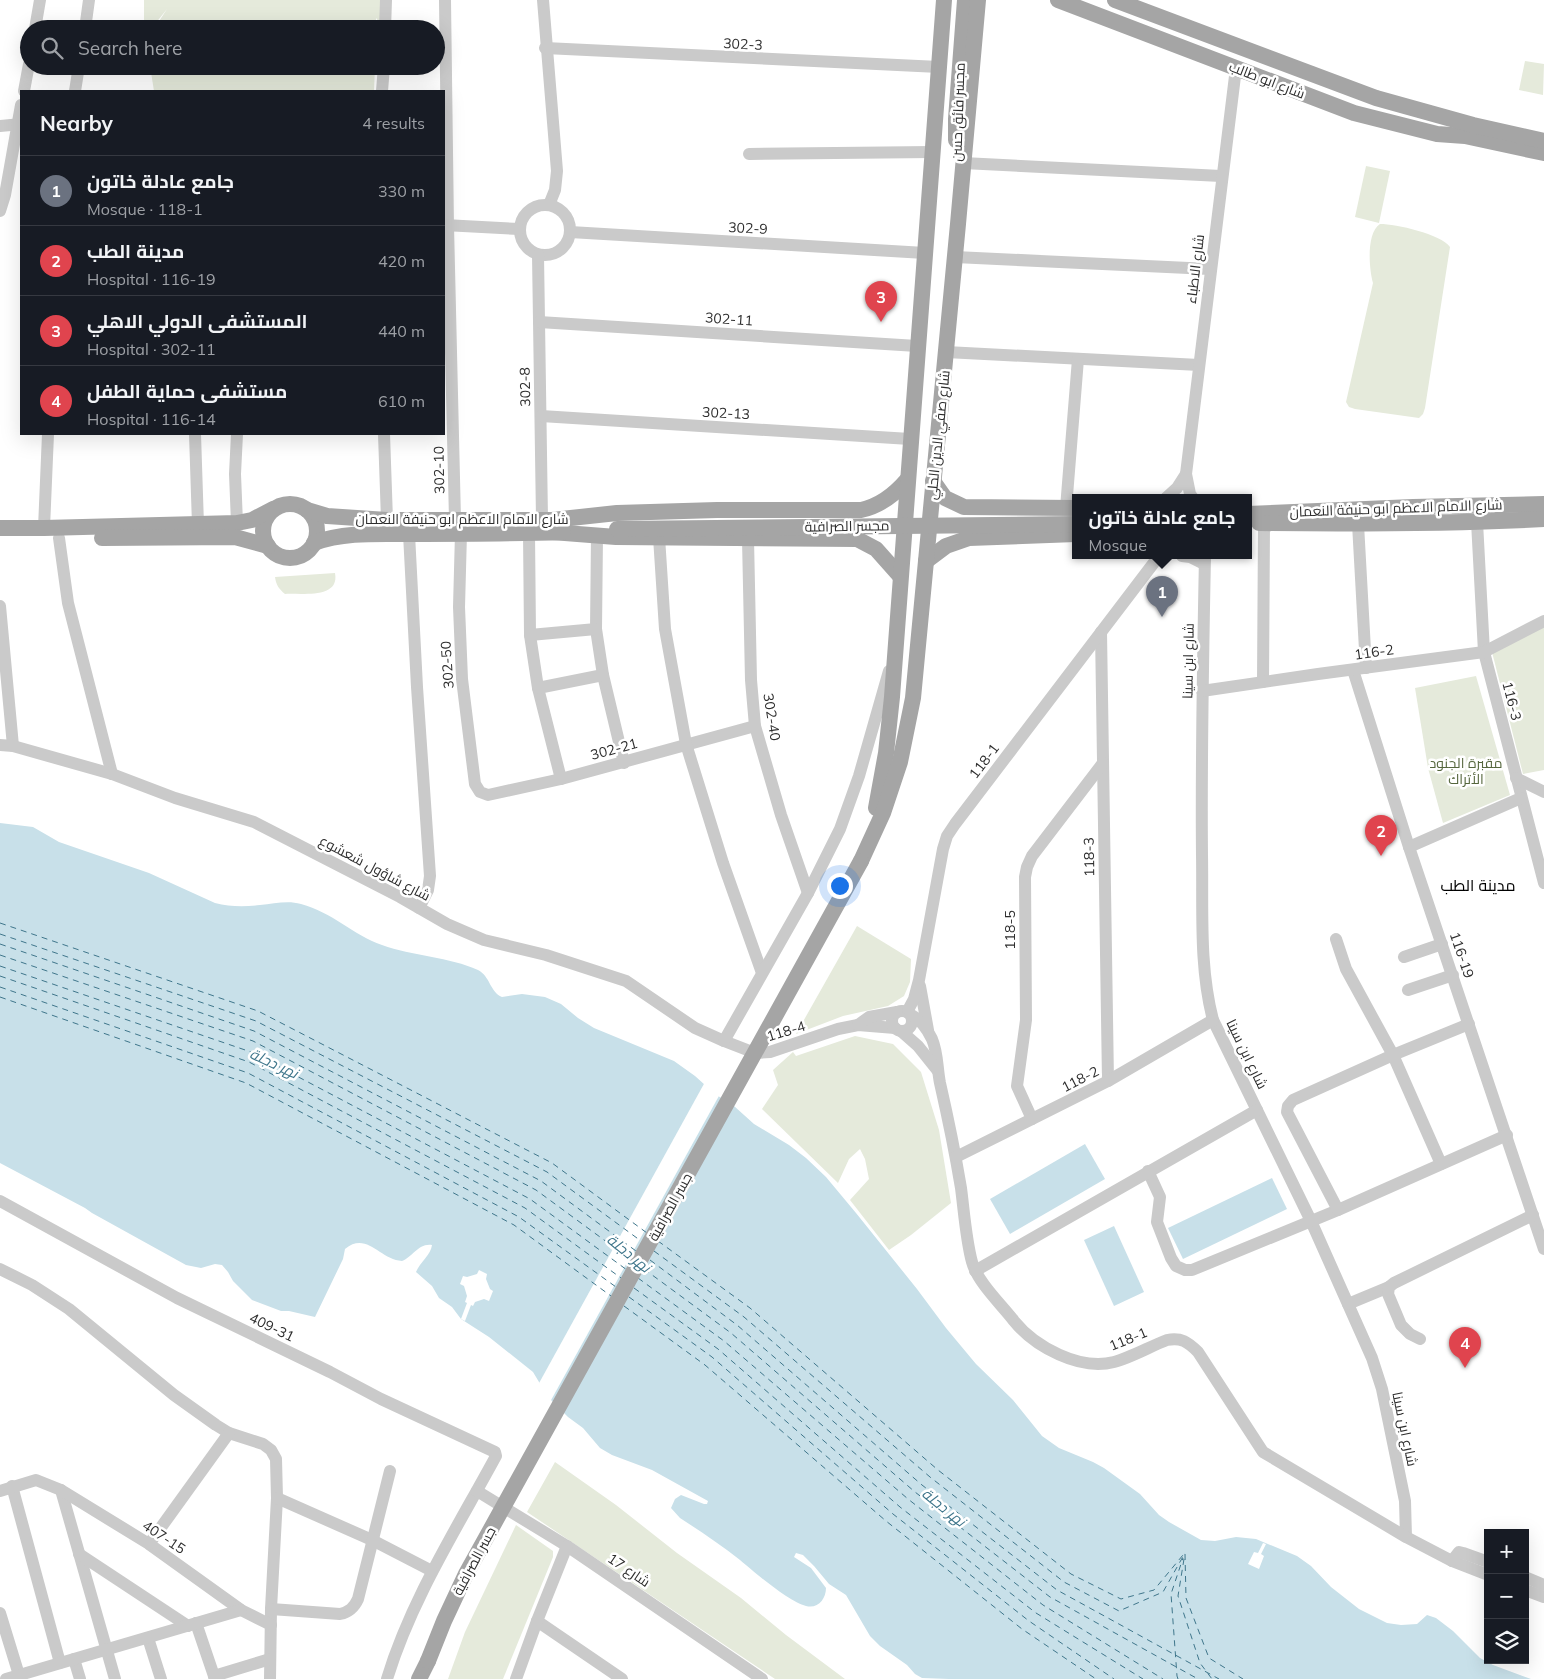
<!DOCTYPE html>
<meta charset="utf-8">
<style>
:root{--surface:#171b24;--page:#242831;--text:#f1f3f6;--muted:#9ea1a6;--line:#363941;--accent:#7c3aed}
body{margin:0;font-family:Mulish,Cairo,sans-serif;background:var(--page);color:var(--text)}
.controls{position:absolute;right:15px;bottom:15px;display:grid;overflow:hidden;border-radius:0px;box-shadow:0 5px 20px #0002}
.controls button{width:45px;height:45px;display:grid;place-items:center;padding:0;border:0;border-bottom:1px solid var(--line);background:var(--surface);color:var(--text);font:25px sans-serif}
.you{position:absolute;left:839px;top:885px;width:18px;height:18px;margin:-12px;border:4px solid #fff;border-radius:50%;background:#1a73e8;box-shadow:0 0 0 8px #1a73e833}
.badge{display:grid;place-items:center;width:32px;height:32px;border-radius:50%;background:var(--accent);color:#fff;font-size:16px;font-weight:700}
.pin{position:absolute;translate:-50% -41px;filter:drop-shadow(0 1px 2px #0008)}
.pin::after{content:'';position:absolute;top:26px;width:18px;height:15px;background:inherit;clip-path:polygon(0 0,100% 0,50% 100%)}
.popup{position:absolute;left:1072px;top:494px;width:180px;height:65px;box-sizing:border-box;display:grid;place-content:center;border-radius:0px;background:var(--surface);filter:drop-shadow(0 1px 4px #0005);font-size:16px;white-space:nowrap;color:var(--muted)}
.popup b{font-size:19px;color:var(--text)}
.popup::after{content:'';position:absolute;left:50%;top:100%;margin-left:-10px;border:10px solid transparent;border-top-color:var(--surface)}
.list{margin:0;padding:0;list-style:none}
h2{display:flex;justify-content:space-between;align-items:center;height:65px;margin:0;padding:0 20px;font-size:21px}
h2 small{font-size:16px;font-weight:400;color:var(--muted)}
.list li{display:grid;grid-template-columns:32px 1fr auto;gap:15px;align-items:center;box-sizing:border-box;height:70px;padding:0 20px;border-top:1px solid var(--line)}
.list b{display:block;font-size:19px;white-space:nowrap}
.list p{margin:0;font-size:16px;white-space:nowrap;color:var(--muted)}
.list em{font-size:16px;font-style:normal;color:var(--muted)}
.icon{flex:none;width:28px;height:28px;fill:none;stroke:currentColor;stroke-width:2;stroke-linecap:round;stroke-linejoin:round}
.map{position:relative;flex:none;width:1544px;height:1679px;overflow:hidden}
.search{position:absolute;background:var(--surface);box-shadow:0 5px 20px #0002;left:20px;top:20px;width:425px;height:55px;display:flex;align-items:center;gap:12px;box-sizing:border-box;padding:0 18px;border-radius:28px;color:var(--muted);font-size:19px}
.panel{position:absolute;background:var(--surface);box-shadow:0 5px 20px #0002;left:20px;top:90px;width:425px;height:345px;border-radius:0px}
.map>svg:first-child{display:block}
.green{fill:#e5eadb}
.water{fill:#c8e0e9}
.pier{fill:#fff}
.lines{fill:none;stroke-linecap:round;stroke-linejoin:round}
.ferry{stroke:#3f768b;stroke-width:1;stroke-dasharray:6 5;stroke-linecap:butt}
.minor{stroke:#cacaca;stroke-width:12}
.major{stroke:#a5a5a5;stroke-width:16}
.major-bridge{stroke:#a5a5a5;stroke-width:16}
.labels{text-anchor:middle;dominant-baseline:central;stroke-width:5;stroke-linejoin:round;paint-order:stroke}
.street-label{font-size:14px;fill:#2d2d2d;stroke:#fff}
.park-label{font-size:14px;fill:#55663d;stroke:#fff}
.water-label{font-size:15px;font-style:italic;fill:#3f768b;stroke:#fff}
.quarter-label{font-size:16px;fill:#000;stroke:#fff}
</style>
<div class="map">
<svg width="1544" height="1679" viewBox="0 0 1544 1679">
<rect width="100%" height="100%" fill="#fff"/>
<!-- green -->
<g class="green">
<path d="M144 0H381L380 23 376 18V29H154L167 9 151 29H144Z"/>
<path d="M1525 61 1544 64 1543 95 1519 90Z"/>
<path d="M150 66H375L374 91H154Z"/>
<path d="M1366 166 1390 171 1379 223 1355 217Z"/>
<path d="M1380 224C1396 224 1441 234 1450 247L1425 408 1423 414 1419 418 1355 409 1349 407 1346 402 1373 283C1369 269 1366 233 1380 224Z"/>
<path d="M335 573C340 599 302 593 285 594 279 589 276 585 275 577Z"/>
<path d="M1544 625V770L1523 774 1492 652Z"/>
<path d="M1476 676 1510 795 1443 823 1428 768 1415 688Z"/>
<path d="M857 926 911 959 910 982 904 996 888 1006 843 1016 796 1034Z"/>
<path d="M855 1036 893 1044 921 1072 939 1130 951 1203 911 1235 889 1250 850 1200 869 1179 865 1159 860 1149 849 1159 838 1183 762 1109 778 1085 773 1070 793 1052 796 1056Z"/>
<path d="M555 1462 616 1505 677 1553 741 1598 786 1635 845 1679H775L527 1512Z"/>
<path d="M516 1525 553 1551V1557L503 1679H448L465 1632Z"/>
</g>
<!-- water -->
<g class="water">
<path d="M0 823 33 827 59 842 149 873 215 903C230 907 245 907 260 905 274 904 287 900 301 904 332 912 353 935 382 945 412 956 450 957 478 970 490 976 490 992 502 997L522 994 545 997 561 1004 578 1018 594 1028 674 1061 695 1076 715 1094 734 1106 754 1124 789 1145 806 1158 826 1177 856 1213 917 1289 946 1328 976 1364 1013 1400 1042 1436 1059 1448 1093 1462 1104 1468 1140 1494 1159 1515 1169 1522 1201 1540 1215 1541 1236 1537 1256 1539 1297 1556 1311 1566 1331 1587 1359 1609 1387 1623 1401 1625 1417 1624 1427 1615 1436 1618 1453 1631 1480 1658 1493 1665 1531 1679H949L922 1678 915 1674 907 1665 880 1646 870 1636 846 1595 829 1584 814 1566 803 1555 796 1553 794 1557 811 1568 826 1588C826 1599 818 1609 806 1606 789 1602 754 1572 740 1560 721 1545 700 1531 680 1518L671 1508 675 1499 681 1495 704 1504H707L708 1501 652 1470 612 1455 600 1448 583 1428 568 1417 548 1397 533 1372 489 1337 461 1319 452 1307 439 1298 432 1286 416 1272C420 1262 431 1255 432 1245 418 1243 413 1257 402 1261 380 1260 367 1231 345 1249L343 1259 315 1317 289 1311H281L252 1300 233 1281 228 1272 222 1265 215 1264 201 1268 186 1265 92 1213 85 1208 0 1163Z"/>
<path d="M1085 1144 1105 1179 1010 1234 990 1199Z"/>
<path d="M1272 1178 1287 1209 1183 1259 1168 1228Z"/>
<path d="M1114 1226 1144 1292 1114 1306 1084 1240Z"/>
</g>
<!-- pier -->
<g class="pier">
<path d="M705 1082 720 1094 550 1402 538 1385Z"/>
<path d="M479 1270 487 1274 486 1279 490 1289 493 1291 489 1301 484 1299 475 1302 473 1306 471 1305 465 1321 461 1319 467 1303 465 1302 467 1296 464 1286 460 1284 463 1276 467 1277 477 1274Z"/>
<path d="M1263 1543 1266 1544 1261 1554 1264 1556 1259 1569 1248 1564 1254 1552 1258 1553Z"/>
</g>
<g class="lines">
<!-- ferry -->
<g class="ferry">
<path d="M0 923 258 1011 552 1163 647 1233"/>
<path d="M0 934 256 1021 547 1172 641 1241"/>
<path d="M0 944 254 1031 541 1181 636 1251"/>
<path d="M0 955 253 1041 536 1190 630 1259"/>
<path d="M0 966 251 1052 530 1199 627 1270"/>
<path d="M0 976 249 1062 525 1208 621 1278"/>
<path d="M0 987 248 1073 519 1217 616 1287"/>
<path d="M0 997 246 1083 514 1225 611 1296"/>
<path d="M658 1241 750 1308 938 1470 1071 1574 1121 1599 1154 1590 1183 1555"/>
<path d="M654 1251 744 1317 930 1477 1064 1582 1119 1611 1163 1592 1185 1553"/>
<path d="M650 1260 737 1325 922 1485 1057 1590 1219 1679"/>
<path d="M644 1269 731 1333 915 1492 1050 1597 1198 1679"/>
<path d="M638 1278 724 1341 908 1499 1043 1605 1163 1679"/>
<path d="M634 1288 718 1349 900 1507 1036 1613 1143 1679"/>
<path d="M629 1297 712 1357 893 1514 1029 1621 1114 1679"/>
<path d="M624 1306 705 1365 886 1521 1022 1629 1096 1679"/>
<path d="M1185 1554 1186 1598 1209 1658 1243 1679"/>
<path d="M1184 1559 1178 1596 1200 1663 1212 1679"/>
<path d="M1178 1679 1177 1676 1171 1594 1183 1558"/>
</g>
<!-- minor -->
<g class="minor">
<path d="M445 0 448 226 455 520"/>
<path d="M543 0 557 171 555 190 549 205"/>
<path d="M35 29 40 0"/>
<path d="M85 29 89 0"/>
<path d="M385 29 386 0"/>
<path d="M545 48 939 67"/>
<path d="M24 91 29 64"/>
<path d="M75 91 79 66"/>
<path d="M382 91 384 66"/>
<path d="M0 126 21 124"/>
<path d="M749 154 933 152"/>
<path d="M963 163 1221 176"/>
<circle cx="545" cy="230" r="25"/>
<path d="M0 211 5 195 21 105"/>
<path d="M444 225 519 229"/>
<path d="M570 232 925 253"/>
<path d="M538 255 542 519"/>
<path d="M955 257 1210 269"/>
<path d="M539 322 917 346"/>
<path d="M946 352 1199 365"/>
<path d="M541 416 910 439"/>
<path d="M195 434 198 525"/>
<path d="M384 434 387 520"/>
<path d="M1166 498 1177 488 1186 474"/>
<path d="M1193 498 1190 494 1186 474 1236 68"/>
<path d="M1066 508 1078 359"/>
<path d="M1477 522 1484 652 1544 883"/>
<path d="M237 523 235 474 237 434"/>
<path d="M1358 524 1366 668"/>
<path d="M44 528 48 434"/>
<path d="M461 533 459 607 462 679 475 784 480 792 488 795 561 779 755 726"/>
<path d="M529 533 530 635 538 688 561 779"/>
<path d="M409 534 417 687 430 876 428 890 419 908"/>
<path d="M597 536 596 629 603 675 624 763"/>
<path d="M659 537 665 629 686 744 723 863 762 973"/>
<path d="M59 538 68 603 112 774"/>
<path d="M748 539 751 680 755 726 781 815 808 893"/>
<path d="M1182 556 1190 557 1204 564"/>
<path d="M1205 556C1203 655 1201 755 1202 855 1203 910 1199 966 1213 1020L1311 1221 1372 1358 1382 1389 1405 1501 1406 1537"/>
<path d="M0 606 13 746"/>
<path d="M1101 632 1108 1081"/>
<path d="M530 635 596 629"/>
<path d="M1353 670 1409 847 1544 1249"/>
<path d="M1263 682 1264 524"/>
<path d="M538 688 603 675"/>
<path d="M1202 691 1318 674 1484 652 1544 621"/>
<path d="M0 745 13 746 112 774 175 798 254 822 400 897 447 924 484 940 546 955 626 981 695 1028 724 1041 755 1053 770 1052 838 1029 858 1025 895 1028"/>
<path d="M1516 778 1544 792"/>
<path d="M1409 847 1521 798"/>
<path d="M1336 939 1346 969 1393 1055 1441 1164"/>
<path d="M1404 957 1442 944"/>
<path d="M920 986 928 1030"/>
<path d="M1408 990 1453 975"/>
<circle cx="902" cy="1021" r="10"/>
<path d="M907 1012 914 999 919 980 943 849 947 836 955 824 1159 556"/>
<path d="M910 1014C920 1019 927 1029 932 1039 938 1053 937 1068 940 1083 948 1118 955 1152 961 1188 964 1211 966 1240 972 1262 978 1283 1001 1304 1014 1321 1035 1347 1080 1371 1114 1362 1130 1358 1151 1346 1167 1340 1181 1337 1188 1342 1198 1352L1263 1452 1406 1537 1452 1561 1488 1575"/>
<path d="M858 1025 869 1017 897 1012"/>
<path d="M901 1031 918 1046 938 1071"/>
<path d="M724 1041 808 893 840 829 859 776 889 671"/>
<path d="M1032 1119 1017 1086 1026 1020 1025 877 1027 867 1032 856 1103 763"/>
<path d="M956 1157 1108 1081 1213 1020"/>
<path d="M1148 1171 1160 1197 1157 1222 1171 1258 1176 1266 1185 1270H1192L1338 1210 1507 1135"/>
<path d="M0 1201 177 1298 330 1372 381 1399 495 1452 496 1456C457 1528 411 1600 387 1679"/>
<path d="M1338 1210 1287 1112 1288 1106 1293 1100 1393 1055 1469 1024"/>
<path d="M0 1269 32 1285 69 1309 174 1395 216 1425 229 1433 263 1444 271 1450 276 1459 277 1498 271 1609 270 1679"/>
<path d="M975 1271 1257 1110"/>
<path d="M1348 1304 1389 1287"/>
<path d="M1420 1339 1410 1334 1401 1325 1388 1294 1389 1287 1394 1283 1533 1215"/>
<path d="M12 1486 60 1663"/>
<path d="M61 1490 115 1679"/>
<path d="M0 1491 36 1480 61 1490 149 1544 241 1610 271 1625"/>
<path d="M477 1491 567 1546 762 1679"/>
<path d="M277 1498 372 1540 432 1571"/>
<path d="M149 1544 229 1433"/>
<path d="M79 1554 188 1626"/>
<path d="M1452 1561 1459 1552 1463 1553 1488 1562"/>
<path d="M1525 1577 1544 1585"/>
<path d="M1525 1590 1544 1597"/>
<path d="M271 1609 340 1614C349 1612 354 1608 358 1599L390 1471"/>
<path d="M0 1613 19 1675"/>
<path d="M537 1621 622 1679"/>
<path d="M196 1623 215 1679"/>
<path d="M148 1638 161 1679"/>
<path d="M74 1659 80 1679"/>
<path d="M214 1676 270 1659"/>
<path d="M6 1679 241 1610"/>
<path d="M516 1679 537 1621 567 1546"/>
</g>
<!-- major -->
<g class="major">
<path d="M1058 0 1354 113 1437 134 1465 136 1544 153"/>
<path d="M1115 0 1376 98 1473 125 1544 141"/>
<path d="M956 140V119L965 0"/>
<path d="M933 481 945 498 964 507 1076 508"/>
<circle cx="290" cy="531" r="27"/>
<path d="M307 510 327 516 387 520H562"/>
<path d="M1248 514 1413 507 1544 504"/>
<path d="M552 520 617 513 717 510H861C880 506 895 494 907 480"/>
<path d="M1259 523C1354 524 1449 524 1544 519"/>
<path d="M0 528H44L237 523 252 520 273 509"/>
<path d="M552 532 616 537 857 539 876 549 900 576"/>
<path d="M102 538 235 537 268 546"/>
<path d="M314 543C343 532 378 534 409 534 460 534 512 534 563 532"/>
<path d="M926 561 946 546 969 538 1076 534"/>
<path d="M876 808 886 753 892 697 944 0"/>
<path d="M861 861 883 813 900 762 913 698 958 224 978 0"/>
<path d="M419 1679 428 1661"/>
</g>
<!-- major-bridge -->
<g class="major-bridge">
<path d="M617 529 1076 524"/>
<path d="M428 1661 444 1621 466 1574 861 861"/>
</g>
</g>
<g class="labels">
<!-- street labels -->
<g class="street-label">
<text transform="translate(743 44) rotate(3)">302-3</text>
<text transform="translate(1267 80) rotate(21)">شارع ابو طالب</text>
<text transform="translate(958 112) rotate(-88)">مجسر فائق حسن</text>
<text transform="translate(748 228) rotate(3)">302-9</text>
<text transform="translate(1195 269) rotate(-83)">شارع الاطباء</text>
<text transform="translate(729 319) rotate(4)">302-11</text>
<text transform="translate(525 387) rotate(-91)">302-8</text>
<text transform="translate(726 413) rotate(3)">302-13</text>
<text transform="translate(938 435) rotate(-84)">شارع صفي الدين الحلي</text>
<text transform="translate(439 470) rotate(-91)">302-10</text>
<text transform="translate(1396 508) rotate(-2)">شارع الامام الاعظم ابو حنيفة النعمان</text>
<text x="462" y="519">شارع الامام الاعظم ابو حنيفة النعمان</text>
<text transform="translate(847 526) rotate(-1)">مجسر الصرافية</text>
<text transform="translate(1374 652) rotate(-8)">116-2</text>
<text transform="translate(1188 661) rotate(-89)">شارع ابن سينا</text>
<text transform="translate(447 665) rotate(-94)">302-50</text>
<text transform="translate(1512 701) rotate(76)">116-3</text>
<text transform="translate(772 717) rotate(81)">302-40</text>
<text transform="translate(614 749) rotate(-15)">302-21</text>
<text transform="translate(984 761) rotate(-53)">118-1</text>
<text transform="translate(1089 857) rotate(-91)">118-3</text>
<text transform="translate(375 868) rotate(28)">شارع شاؤول شعشوع</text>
<text transform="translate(1010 930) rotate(-90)">118-5</text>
<text transform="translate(1462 955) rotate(71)">116-19</text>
<text transform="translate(786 1031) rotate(-17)">118-4</text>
<text transform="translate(1247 1054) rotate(64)">شارع ابن سينا</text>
<text transform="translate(1080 1079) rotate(-27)">118-2</text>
<text transform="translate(670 1207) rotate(-61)">جسر الصرافية</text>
<text transform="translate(272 1327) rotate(26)">409-31</text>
<text transform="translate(1128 1339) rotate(-22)">118-1</text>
<text transform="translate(1405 1429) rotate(78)">شارع ابن سينا</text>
<text transform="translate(164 1537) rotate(34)">407-15</text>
<text transform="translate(474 1561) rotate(-62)">جسر الصرافية</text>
<text transform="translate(629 1570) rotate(34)">شارع 17</text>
</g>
<!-- park labels -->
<g class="park-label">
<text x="1466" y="763">مقبرة الجنود<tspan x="1466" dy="16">الأتراك</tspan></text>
</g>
<!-- water labels -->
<g class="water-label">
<text transform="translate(274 1063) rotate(25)">نهر دجلة</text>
<text transform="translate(629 1253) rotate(39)">نهر دجلة</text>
<text transform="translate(944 1507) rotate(39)">نهر دجلة</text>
</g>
<!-- quarter labels -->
<g class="quarter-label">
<text x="1478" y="885">مدينة الطب</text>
</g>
</g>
</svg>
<div class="controls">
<button>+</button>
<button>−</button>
<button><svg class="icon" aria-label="layers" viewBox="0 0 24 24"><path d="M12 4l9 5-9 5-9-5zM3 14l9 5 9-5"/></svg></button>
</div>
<div class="you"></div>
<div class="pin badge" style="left:1162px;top:617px;background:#6b7280">1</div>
<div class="popup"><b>جامع عادلة خاتون</b>Mosque</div>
<div class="pin badge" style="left:1381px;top:856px;background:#e0444e">2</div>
<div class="pin badge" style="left:881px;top:322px;background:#e0444e">3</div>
<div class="pin badge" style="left:1465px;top:1368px;background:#e0444e">4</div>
<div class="search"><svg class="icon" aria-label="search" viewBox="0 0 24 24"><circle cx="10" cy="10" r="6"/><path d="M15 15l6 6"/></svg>Search here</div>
<section class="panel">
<h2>Nearby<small>4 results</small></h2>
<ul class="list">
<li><span class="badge" style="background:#6b7280">1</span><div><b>جامع عادلة خاتون</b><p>Mosque · 118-1</p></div><em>330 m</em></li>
<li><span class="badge" style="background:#e0444e">2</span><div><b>مدينة الطب</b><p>Hospital · 116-19</p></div><em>420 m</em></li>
<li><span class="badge" style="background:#e0444e">3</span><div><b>المستشفى الدولي الاهلي</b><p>Hospital · 302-11</p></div><em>440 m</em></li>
<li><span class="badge" style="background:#e0444e">4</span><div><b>مستشفى حماية الطفل</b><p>Hospital · 116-14</p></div><em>610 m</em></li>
</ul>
</section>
</div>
